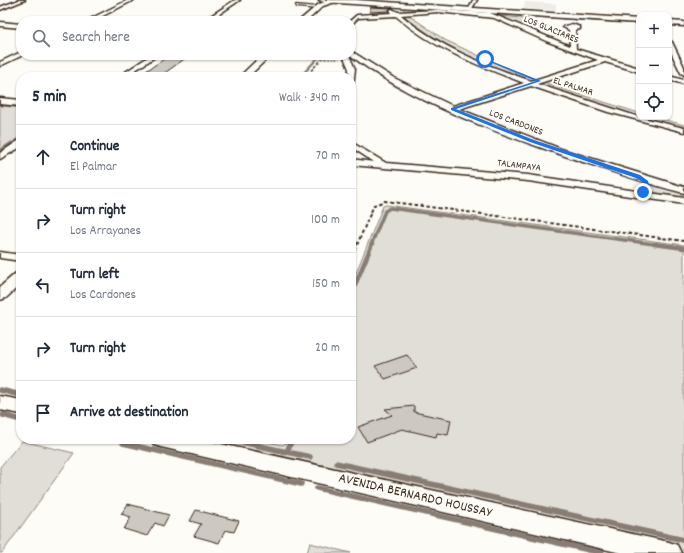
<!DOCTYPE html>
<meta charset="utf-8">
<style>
:root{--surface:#fff;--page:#f6f6f7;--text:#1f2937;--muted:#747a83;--line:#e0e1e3}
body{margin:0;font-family:Dekko,sans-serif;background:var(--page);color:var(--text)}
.controls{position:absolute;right:12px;top:12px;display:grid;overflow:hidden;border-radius:8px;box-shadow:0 1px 3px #0004}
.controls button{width:36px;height:36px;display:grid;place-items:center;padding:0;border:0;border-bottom:1px solid var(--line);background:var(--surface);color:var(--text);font:20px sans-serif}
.stop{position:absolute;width:12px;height:12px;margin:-9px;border:3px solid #1a73e8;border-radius:50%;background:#fff}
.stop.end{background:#1a73e8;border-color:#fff;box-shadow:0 1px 4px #0008}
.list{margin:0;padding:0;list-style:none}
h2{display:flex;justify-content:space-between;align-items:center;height:52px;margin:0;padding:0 16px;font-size:17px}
h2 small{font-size:13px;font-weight:400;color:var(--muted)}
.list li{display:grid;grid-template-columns:26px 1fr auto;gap:12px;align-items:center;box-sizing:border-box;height:64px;padding:0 16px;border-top:1px solid var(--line)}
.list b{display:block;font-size:15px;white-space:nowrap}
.list p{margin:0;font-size:13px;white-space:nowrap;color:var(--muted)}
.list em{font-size:13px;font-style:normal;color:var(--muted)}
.icon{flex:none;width:22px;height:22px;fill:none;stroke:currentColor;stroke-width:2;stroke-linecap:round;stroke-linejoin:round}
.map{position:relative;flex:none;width:684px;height:553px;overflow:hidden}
.search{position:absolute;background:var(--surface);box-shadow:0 1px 3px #0004;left:16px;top:16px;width:340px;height:44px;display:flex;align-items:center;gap:10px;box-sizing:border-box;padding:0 14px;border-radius:16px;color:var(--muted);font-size:15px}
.panel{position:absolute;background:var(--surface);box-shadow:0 1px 3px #0004;left:16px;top:72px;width:340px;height:372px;border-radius:16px}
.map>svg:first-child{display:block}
.built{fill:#efece7}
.green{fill:#e1ded7;stroke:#8e847a}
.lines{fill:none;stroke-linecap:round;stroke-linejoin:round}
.stream-far4{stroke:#887d74;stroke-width:2}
.stream-far3{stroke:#887d74;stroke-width:2.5}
.stream-far2{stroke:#887d74;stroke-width:3.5}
.stream-far1{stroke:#887d74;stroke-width:4.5}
.stream{stroke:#887d74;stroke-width:5.5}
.building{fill:#cdc8c2;stroke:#3b2a1e}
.service-casing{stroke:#3b2a1e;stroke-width:2.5}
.minor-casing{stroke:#3b2a1e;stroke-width:3}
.tertiary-casing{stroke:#3b2a1e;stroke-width:3}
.secondary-casing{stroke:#3b2a1e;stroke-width:3}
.primary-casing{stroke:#3b2a1e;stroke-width:3}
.path-far3{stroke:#3b2a1e;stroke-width:1;stroke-dasharray:2 1.5;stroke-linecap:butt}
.path-far2{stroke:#3b2a1e;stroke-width:1.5;stroke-dasharray:2.5 2;stroke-linecap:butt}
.path-far1{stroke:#3b2a1e;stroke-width:2;stroke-dasharray:3.5 2.5;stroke-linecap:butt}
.path{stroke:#3b2a1e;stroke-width:2.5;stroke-dasharray:4.5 3;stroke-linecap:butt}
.service{fill:#fdfcf7;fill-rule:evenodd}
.minor{fill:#fdfcf7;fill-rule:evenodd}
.tertiary{fill:#fdfcf7;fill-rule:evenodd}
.secondary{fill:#fdfcf7;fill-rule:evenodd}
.primary{fill:#fdfcf7;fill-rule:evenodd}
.route{fill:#1a73e8}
.labels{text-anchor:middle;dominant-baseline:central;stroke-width:4;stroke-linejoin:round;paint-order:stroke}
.far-street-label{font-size:10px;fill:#3b2a1e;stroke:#fdfcf7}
.near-street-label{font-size:14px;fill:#3b2a1e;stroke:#fdfcf7}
</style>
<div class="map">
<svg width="684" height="553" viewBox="0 0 684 553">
<rect width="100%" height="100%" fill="#fdfcf7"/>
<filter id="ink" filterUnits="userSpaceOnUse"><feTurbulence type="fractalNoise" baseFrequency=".025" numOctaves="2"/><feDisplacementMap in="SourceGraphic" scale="8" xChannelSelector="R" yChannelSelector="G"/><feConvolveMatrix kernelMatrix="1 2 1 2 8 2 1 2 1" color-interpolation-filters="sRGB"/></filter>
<g filter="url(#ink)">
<!-- built -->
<path class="built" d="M525 2 556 4V11L524 9Z"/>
<!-- green -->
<g class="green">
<path d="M342 0 639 19V24L426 10 405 11 401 5Z"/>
<path d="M398 14H407L445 40 510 70 569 91 639 113V117H655L684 125V130L634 117 502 72 436 41Z"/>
<path d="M501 16 530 19 528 30Z"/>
<path d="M0 103 21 105V139L0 153Z"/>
<path d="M646 182 684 190V201L633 193 643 192 648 187Z"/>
<path d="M386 205 684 245V553H669L161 439H256L282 445 287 443 288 439H351V285L383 206Z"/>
<path d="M22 441 74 453 2 553H0V467Z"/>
<path d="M310 543 351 553H307Z"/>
</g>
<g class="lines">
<!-- stream-far4 -->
<path class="stream-far4" d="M314 62 318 58 338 55"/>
<!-- stream-far3 -->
<g class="stream-far3">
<path d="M300 77 315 61"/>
<path d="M0 105 21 107"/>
<path d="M15 141 21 137"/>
</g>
<!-- stream-far2 -->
<g class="stream-far2">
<path d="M0 151 12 143"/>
<path d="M371 245 385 211 390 208 661 245"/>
</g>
<!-- stream-far1 -->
<g class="stream-far1">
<path d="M654 244 684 248"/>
<path d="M351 295 372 244"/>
</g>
<!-- stream -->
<g class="stream">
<path d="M0 390 21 395"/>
<path d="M3 415 21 420"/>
<path d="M228 439 310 457"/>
<path d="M123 443 301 484"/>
<path d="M287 452 292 439"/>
<path d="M336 463 684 540"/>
<path d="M317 488 602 553"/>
</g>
</g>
<!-- building -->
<g class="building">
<path d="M370 7 391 8 389 11 370 12Z"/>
<path d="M170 55H190L159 77H137Z"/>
<path d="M407 355 417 368 385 379 375 366Z"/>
<path d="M414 406V412L451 420 448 435 437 433 436 437 402 429 367 442 358 427 392 415 385 409Z"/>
<path d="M128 504 169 515 163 526 155 523 147 536 124 529 131 517 121 514Z"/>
<path d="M196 510 239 521 234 532 225 530 219 543 194 536 201 524 190 521Z"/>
</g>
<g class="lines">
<!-- service casing -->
<g class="service-casing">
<path id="service" d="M296 5 318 7 319 8 318 9 297 7Z"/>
</g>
<!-- minor casing -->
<g class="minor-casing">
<g id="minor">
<path d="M19 0H25L0 10V7Z"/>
<path d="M128 0H134L93 21H86Z"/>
<path d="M235 0H240L209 21H203Z"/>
<path d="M473 0H477L471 10 469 9Z"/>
<path d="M392 9 398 12 438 10 490 13 570 46 569 30 563 27 572 24 580 27V29L575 30 576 49 639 68V72L605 62 537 84 639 117 684 128V132L608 112 531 86 459 109 561 149 684 187V193C647 184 610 171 574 159 500 134 412 103 350 55L351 51 394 78 453 106 524 83C479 66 432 48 396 16L358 18 351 25 350 21 357 15 392 13 390 10ZM438 12 494 18 546 41 598 60 531 81C486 65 438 47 401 15Z"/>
<path d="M0 22 21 24V28L0 26Z"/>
<path d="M669 40 672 42 684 67V75L681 73 669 48Z"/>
<path d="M21 52V55H23L0 66V62Z"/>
<path d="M151 55H158L125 77H118Z"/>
<path d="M343 55H349L355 69 353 86 351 87V77H348L349 69Z"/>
<path d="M669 76 684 80V84L669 80Z"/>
<path d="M18 141H21V147L0 159V153Z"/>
<path d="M351 142 386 163 528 175 684 198V204L528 181 351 165V159L374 162 351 147Z"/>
<path d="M0 252 21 255V261L0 258Z"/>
</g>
</g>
<!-- tertiary casing -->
<g class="tertiary-casing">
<path id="tertiary" d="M0 98 21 100V106L0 104Z"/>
</g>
<!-- secondary casing -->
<g class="secondary-casing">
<g id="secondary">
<path d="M331 0 338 1 323 6 307 21H299L319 4Z"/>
<path d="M262 55H271L248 77H239Z"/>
<path d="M21 271V284L6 298 0 300V287L16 273Z"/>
<path d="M0 396 21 400V414L0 410Z"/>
<path d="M151 439H198L669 542 677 545 681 553H621L161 447 154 445Z"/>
</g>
</g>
<!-- primary casing -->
<g class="primary-casing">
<g id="primary">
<path d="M319 0H356L639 19V23L323 2Z"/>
<path d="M669 21 684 22V26L669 25Z"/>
</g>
</g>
<!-- path-far3 -->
<path class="path-far3" d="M319 62 322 59H339"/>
<!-- path-far2 -->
<path class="path-far2" d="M305 77 320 61"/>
<!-- path-far1 -->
<path class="path-far1" d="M357 245 374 205 385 201 684 241"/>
<!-- path -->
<path class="path" d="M351 258 357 244"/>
<!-- service -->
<use href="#service" class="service"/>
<!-- minor -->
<use href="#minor" class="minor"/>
<!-- tertiary -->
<use href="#tertiary" class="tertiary"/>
<!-- secondary -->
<use href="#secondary" class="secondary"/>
<!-- primary -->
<use href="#primary" class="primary"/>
</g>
</g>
<!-- route -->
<path class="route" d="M483 59H486L541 81 456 109 534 140 640 175 648 181 650 189 645 193H641L645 187 644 183 636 178 530 142 451 110V108L536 81Z"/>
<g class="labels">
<!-- far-street labels -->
<g class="far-street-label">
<text transform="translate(551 30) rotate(22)">LOS GLACIARES</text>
<text transform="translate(573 87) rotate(18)">EL PALMAR</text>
<text transform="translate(516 123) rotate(21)">LOS CARDONES</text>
<text transform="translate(519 166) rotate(7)">TALAMPAYA</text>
</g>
<!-- near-street labels -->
<g class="near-street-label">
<text transform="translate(415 496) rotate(13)">AVENIDA BERNARDO HOUSSAY</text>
</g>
</g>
</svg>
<div class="controls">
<button>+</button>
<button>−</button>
<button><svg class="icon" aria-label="locate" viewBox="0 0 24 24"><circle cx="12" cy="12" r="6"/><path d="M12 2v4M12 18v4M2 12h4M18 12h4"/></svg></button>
</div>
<div class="stop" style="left:485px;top:59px"></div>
<div class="stop end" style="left:643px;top:192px"></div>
<div class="search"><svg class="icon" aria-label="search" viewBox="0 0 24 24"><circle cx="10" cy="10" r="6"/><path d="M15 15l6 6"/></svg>Search here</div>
<section class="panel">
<h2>5 min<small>Walk · 340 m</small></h2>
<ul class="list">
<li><svg class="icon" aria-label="ahead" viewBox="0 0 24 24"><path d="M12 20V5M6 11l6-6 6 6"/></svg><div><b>Continue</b><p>El Palmar</p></div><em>70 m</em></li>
<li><svg class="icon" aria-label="right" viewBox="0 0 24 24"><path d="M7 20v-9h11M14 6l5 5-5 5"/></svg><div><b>Turn right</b><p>Los Arrayanes</p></div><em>100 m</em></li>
<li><svg class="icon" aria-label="left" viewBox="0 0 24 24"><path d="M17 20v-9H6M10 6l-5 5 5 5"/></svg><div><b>Turn left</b><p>Los Cardones</p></div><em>150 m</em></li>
<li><svg class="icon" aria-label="right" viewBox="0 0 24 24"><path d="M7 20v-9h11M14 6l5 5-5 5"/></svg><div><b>Turn right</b></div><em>20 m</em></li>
<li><svg class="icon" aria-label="arrive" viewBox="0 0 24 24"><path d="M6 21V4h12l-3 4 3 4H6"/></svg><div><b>Arrive at destination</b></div></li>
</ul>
</section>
</div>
